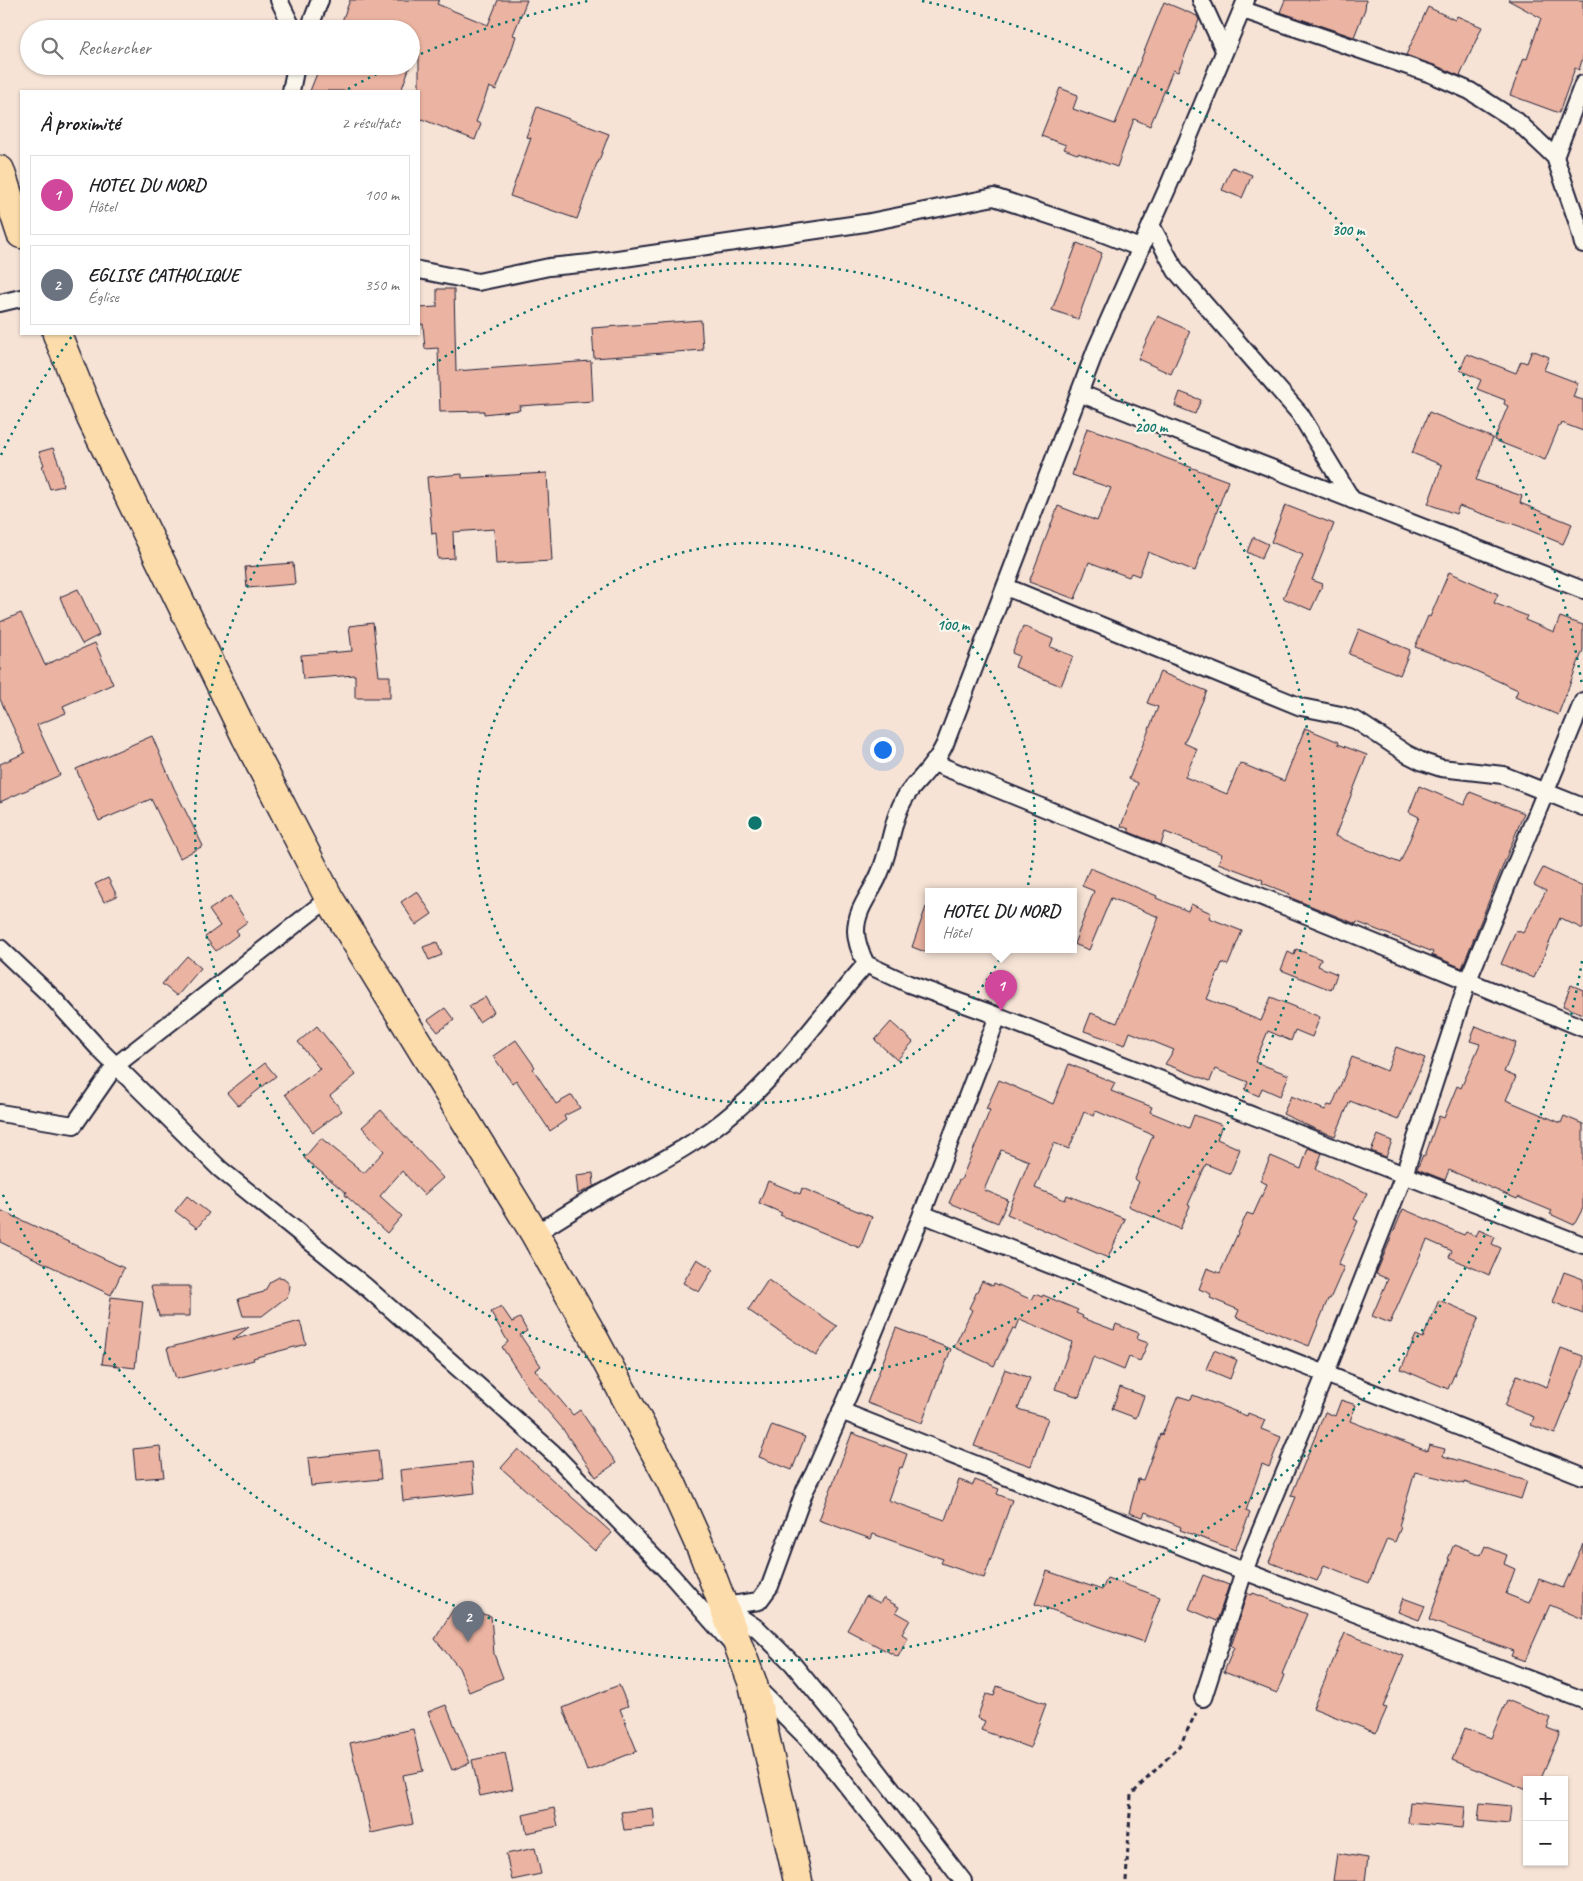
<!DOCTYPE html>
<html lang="fr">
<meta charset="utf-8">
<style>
:root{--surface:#fff;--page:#f2f2f2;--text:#202124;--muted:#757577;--line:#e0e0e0;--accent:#d93025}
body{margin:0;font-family:Caveat,sans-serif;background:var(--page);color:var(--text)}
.controls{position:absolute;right:15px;bottom:15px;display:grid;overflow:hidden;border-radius:0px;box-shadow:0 1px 4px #0004}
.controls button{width:45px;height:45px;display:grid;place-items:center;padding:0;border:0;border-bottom:1px solid var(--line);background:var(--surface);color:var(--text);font:25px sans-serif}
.you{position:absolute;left:882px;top:749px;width:18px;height:18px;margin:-12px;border:4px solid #fff;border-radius:50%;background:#1a73e8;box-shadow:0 0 0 8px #1a73e833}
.badge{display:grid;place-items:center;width:32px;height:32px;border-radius:50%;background:var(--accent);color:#fff;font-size:16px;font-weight:700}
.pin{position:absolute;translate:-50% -41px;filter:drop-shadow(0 1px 2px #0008)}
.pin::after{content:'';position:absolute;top:26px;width:18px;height:15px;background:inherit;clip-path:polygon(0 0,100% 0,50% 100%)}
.popup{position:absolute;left:925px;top:888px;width:152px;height:65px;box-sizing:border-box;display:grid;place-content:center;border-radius:0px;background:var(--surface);filter:drop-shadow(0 1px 4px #0005);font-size:16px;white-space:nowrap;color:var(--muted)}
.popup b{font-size:19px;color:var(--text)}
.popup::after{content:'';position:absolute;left:50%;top:100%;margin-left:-10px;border:10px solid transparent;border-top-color:var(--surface)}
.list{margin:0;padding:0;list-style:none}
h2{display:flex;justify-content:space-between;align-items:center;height:65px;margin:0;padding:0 20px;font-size:21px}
h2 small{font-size:16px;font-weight:400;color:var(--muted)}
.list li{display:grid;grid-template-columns:32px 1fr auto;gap:15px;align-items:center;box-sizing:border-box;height:80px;margin:0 10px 10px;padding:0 10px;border:1px solid var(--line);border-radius:0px}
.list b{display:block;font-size:19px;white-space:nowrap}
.list p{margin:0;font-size:16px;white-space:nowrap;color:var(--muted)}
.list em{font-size:16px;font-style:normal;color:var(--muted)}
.icon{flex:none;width:28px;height:28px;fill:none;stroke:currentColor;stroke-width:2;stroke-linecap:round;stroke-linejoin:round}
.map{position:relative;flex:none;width:1583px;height:1881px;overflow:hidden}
.search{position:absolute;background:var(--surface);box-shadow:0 1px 4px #0004;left:20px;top:20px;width:400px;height:55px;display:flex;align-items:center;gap:12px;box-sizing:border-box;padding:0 18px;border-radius:28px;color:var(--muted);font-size:19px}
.panel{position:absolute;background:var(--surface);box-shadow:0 1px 4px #0004;left:20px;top:90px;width:400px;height:245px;border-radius:0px}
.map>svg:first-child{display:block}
.building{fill:#ebb3a1;stroke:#22223b}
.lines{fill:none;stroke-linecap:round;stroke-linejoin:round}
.street-casing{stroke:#22223b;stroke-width:20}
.highway-casing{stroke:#22223b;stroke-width:31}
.path{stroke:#22223b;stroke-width:3;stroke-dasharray:5 4;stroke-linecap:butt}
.street{stroke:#fbf7ec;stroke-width:16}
.highway{stroke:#fddcac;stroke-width:28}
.ring{fill:none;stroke:#0f766e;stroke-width:2.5;stroke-dasharray:2.5 5}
.centre{fill:#0f766e;stroke:#fbf7ec;stroke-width:2.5}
.ring-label{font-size:15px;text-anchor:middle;font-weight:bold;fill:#0f766e;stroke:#fbf7ec;stroke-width:4.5;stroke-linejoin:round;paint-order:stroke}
</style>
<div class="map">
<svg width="1583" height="1881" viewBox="0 0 1583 1881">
<rect width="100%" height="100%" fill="#f6e3d6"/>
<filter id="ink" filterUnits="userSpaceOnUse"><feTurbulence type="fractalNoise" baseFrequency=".02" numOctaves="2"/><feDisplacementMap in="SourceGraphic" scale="10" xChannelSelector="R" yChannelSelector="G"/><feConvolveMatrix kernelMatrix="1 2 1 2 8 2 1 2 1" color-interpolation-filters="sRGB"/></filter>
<g filter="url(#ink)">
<!-- building -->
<g class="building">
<path d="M350 0H439L437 4 488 25 498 0H527L513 35 516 36 510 55 496 90 489 87 476 122 481 124 475 140 419 118V45L411 61V29H339Z"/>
<path d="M1285 0H1366L1365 9 1354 37 1280 12Z"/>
<path d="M1508 0H1583V57L1579 70 1575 68 1559 113 1510 95 1524 58 1527 59 1541 18Z"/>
<path d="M1164 2 1197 16 1199 20 1178 72 1173 70 1150 126 1134 119 1117 167 1078 153 1077 154 1064 149 1066 145 1041 136 1060 88 1078 95 1073 109 1115 124Z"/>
<path d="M1428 7 1455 20 1457 16 1482 27 1460 76 1406 55Z"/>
<path d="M320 66H410L401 91H310Z"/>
<path d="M537 107 609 134 598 163H597L577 219 510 196 531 138 526 137Z"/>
<path d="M1232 167 1252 175 1242 198 1222 190Z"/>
<path d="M1077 243 1102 253 1078 319 1052 310Z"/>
<path d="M437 289H454L456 371 591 361 593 401 519 406 520 410 484 414V411L440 412 438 348 425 349 423 324 419 325V308L437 307Z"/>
<path d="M1158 316 1190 331 1171 374 1138 359Z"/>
<path d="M701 320 703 350 594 358 592 328Z"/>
<path d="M1532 350 1549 357 1544 370 1578 383 1573 397 1583 400V431L1562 423 1561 426H1559L1545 460 1494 440 1508 406 1504 404 1505 400 1477 389 1481 380 1460 370 1467 354 1516 373 1521 361 1527 363Z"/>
<path d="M1180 392 1201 400 1195 414 1175 406Z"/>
<path d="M1429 412 1493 438 1476 480 1522 496 1520 503 1572 524 1563 544 1519 526 1459 506 1456 514 1428 504 1442 465 1412 453Z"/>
<path d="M1087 428 1133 443 1163 457 1228 481 1195 571 1148 552 1139 576 1131 573 1129 577 1089 562 1075 599 1029 582 1058 506 1097 521 1111 488 1072 475Z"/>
<path d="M53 448 60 467 63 486 50 489 42 466 44 465 39 452Z"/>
<path d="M547 473 552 561 496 564 494 529 453 532 454 558 438 559 436 533 432 534 427 477 462 474V478Z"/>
<path d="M1285 505 1334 524 1312 580 1323 584 1311 610 1283 598 1303 555 1271 542Z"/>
<path d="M1253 537 1268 544 1261 559 1247 552Z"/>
<path d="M293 563 295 584 247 588 245 567Z"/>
<path d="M1449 572 1498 594 1494 603 1527 616 1525 620 1554 632 1560 617 1583 625V650L1558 715 1515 697 1518 690 1465 666 1415 647 1428 616 1430 617Z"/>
<path d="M78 589 99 635 82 644 70 622 60 597Z"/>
<path d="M21 613 45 665 95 643 113 684 63 706 66 713 37 725 60 775 0 802V764L25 753 0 699V622Z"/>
<path d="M373 623 379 676H390V698H355V675L303 679 301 655 352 651 349 626Z"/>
<path d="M1023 626 1053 639 1050 647 1073 656 1061 686 1015 667 1019 656 1012 653Z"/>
<path d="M1359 629 1410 650 1400 675 1349 654Z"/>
<path d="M1160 672 1207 691 1184 743 1197 749 1185 777 1227 794 1240 763 1284 781 1305 728 1339 742 1338 744 1367 755 1335 836 1400 863 1419 817 1409 812 1419 786 1464 805 1470 792 1524 813 1462 968 1432 955 1433 952 1357 922 1356 924 1289 897 1290 894 1262 883 1263 880 1218 863 1222 854 1165 832 1161 845 1129 832V829L1121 826 1138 783 1129 779 1158 707 1147 703Z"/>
<path d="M152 736 174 788 203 846 180 858 151 799 99 821 76 769Z"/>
<path d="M1090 868 1157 896 1156 898 1188 911 1191 904 1211 913 1209 918 1242 931 1228 965 1222 963 1207 999 1261 1021 1271 997 1320 1017 1312 1037 1295 1030 1291 1041 1268 1031 1255 1062 1289 1075 1280 1096 1262 1088 1259 1096 1245 1090 1248 1082 1215 1069 1210 1081 1165 1064 1174 1050 1130 1032 1125 1045 1084 1031 1091 1013 1117 1023 1159 917 1111 898 1089 950 1074 944 1094 891 1082 886Z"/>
<path d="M1543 868 1583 887V929L1560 918 1534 978 1501 964 1516 930 1523 933 1546 891 1534 885Z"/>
<path d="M108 878 117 896 104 902 95 884Z"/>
<path d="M417 891 432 914 416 925 401 902Z"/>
<path d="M230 896 247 922 236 930 239 934 216 951 205 937 220 926 209 910Z"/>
<path d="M926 907H928V953L912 947Z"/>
<path d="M437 942 442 955 429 960 423 947Z"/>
<path d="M1296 949 1321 959 1318 966 1337 974 1331 990 1281 970 1288 952 1294 955Z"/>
<path d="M187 956 201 968 177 996 162 984Z"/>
<path d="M1571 985 1583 990V1014L1563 1006Z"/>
<path d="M485 997 494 1012 479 1022 469 1006Z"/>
<path d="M445 1008 454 1020 438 1032 428 1020Z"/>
<path d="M891 1022 913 1042 897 1060 875 1040Z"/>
<path d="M317 1026 356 1075 330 1096 342 1111 313 1132 285 1094 320 1069 298 1042Z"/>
<path d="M1476 1026 1516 1043 1504 1072 1516 1077 1506 1100 1561 1123 1564 1116 1583 1124V1208L1574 1225 1550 1214 1552 1211 1518 1197 1517 1199 1449 1170 1445 1180 1417 1169 1423 1155 1425 1156 1439 1116 1444 1118 1457 1086 1461 1088 1480 1044 1470 1041Z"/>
<path d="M516 1040 535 1067 533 1069 556 1104 572 1095 580 1108 564 1116 566 1120 550 1131 516 1080 512 1083 493 1056Z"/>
<path d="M1396 1047 1425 1058 1398 1120 1350 1101 1335 1136 1315 1129 1283 1114 1291 1096 1325 1110 1328 1105 1332 1106 1352 1057 1387 1071Z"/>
<path d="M265 1063 276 1076 238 1106 227 1093Z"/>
<path d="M1069 1064 1115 1083 1111 1091 1152 1107 1150 1112 1189 1128 1194 1115 1222 1125 1217 1139 1240 1149 1230 1174 1206 1164 1188 1205 1190 1206 1180 1229 1128 1206 1139 1182 1135 1179 1153 1135 1096 1111 1094 1116 1084 1112 1069 1149 1054 1143 1035 1188 1065 1200 1067 1195 1125 1219 1108 1258 1007 1214 1029 1161 1001 1150 984 1190 1008 1200 998 1223 949 1203 959 1180H961L990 1110 986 1109 999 1080 1053 1104Z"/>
<path d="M381 1110 443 1178 424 1195 402 1171 380 1196 402 1216 387 1233 345 1195 346 1193 304 1158 321 1138 364 1173 384 1151 362 1127Z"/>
<path d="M1378 1135 1392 1141 1386 1157 1371 1151Z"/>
<path d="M1308 1148 1322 1153 1316 1169 1367 1193 1354 1219 1358 1221 1338 1265 1344 1267 1330 1299H1328L1309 1346 1236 1317 1239 1310 1210 1298 1211 1294 1199 1289 1207 1268 1220 1273 1247 1213 1253 1215 1267 1184 1260 1181 1271 1156 1301 1169Z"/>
<path d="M593 1173 594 1186 578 1194 576 1175Z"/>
<path d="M768 1181 800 1194 802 1188 872 1217 860 1248 780 1215 782 1213 759 1203Z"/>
<path d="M187 1196 209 1213 197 1228 175 1211Z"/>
<path d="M1403 1209 1464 1235 1466 1232 1476 1236 1479 1230 1495 1237 1492 1244 1501 1248 1489 1275 1449 1257 1452 1251 1427 1240 1390 1323 1372 1316 1388 1279 1376 1274Z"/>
<path d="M0 1210 124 1268 111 1295 0 1242Z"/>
<path d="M697 1259 713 1269 699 1292 683 1283Z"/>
<path d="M1564 1272 1583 1279V1314L1553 1302Z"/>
<path d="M279 1277 284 1278 290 1286 288 1296 262 1316H243L238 1299 264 1292 270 1282Z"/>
<path d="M768 1280 837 1326 816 1356 748 1310Z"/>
<path d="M982 1281 993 1286 994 1283 1032 1300 1035 1294 1042 1297 1043 1295 1078 1310 1076 1313 1083 1316 1082 1318 1114 1330 1116 1324 1139 1333 1137 1339 1148 1343 1140 1361 1129 1357 1124 1370 1093 1357 1079 1397 1055 1389 1072 1342 1020 1319 1016 1329 1013 1328 994 1366 954 1347 972 1310 969 1308Z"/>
<path d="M151 1286H190V1316H159Z"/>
<path d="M111 1297 143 1301 135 1368 102 1364Z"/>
<path d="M1439 1300 1479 1317 1448 1389 1401 1369 1416 1335 1423 1338Z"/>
<path d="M501 1306 512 1322 520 1318 527 1331 520 1335 541 1366 535 1370 573 1415 580 1410 616 1463 596 1477 562 1428 531 1392 502 1347 508 1342 491 1312Z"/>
<path d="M300 1321 306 1344 253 1358 254 1360 176 1379 167 1348 249 1327 232 1340Z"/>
<path d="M896 1328 951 1349 942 1373H940L922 1423 867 1403Z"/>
<path d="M1561 1348 1583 1356V1363L1555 1434 1531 1425 1534 1417 1505 1406 1517 1375 1547 1387Z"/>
<path d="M1214 1350 1237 1360 1230 1379 1206 1369Z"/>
<path d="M1005 1369 1030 1378 1018 1409 1048 1418 1031 1466 974 1446Z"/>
<path d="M1120 1387 1144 1396 1136 1418 1112 1409Z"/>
<path d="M1193 1395 1247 1416 1248 1413 1265 1420 1261 1429 1281 1437 1269 1467 1262 1464 1246 1511 1250 1513 1235 1550 1180 1530 1181 1527 1145 1512 1143 1517 1129 1513 1138 1479 1143 1480 1160 1434 1162 1435 1178 1396 1191 1400Z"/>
<path d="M1341 1400 1356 1405 1350 1421 1427 1451 1429 1445 1445 1449 1443 1456 1527 1481 1521 1499 1464 1482V1484L1415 1472 1399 1526 1401 1527 1395 1542 1387 1539 1369 1583 1324 1565 1317 1581 1269 1562 1296 1497 1291 1496 1325 1412 1335 1416Z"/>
<path d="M772 1425 805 1437 792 1470 759 1457Z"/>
<path d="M852 1433 907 1454 902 1468 900 1467 888 1500 945 1520 959 1480 973 1485 975 1480 999 1489 997 1494 1012 1500 984 1578 941 1563 943 1559 873 1534 871 1539 819 1520Z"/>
<path d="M160 1446 164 1477 136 1479 133 1449Z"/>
<path d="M518 1449 612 1533 595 1551 501 1468Z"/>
<path d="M378 1450 381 1479 311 1486 308 1458Z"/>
<path d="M472 1462 475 1493 403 1501 400 1470Z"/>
<path d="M1454 1544 1481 1555 1485 1546 1507 1555 1504 1564 1515 1569 1506 1594 1529 1603 1539 1579 1563 1588 1583 1544V1619L1550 1605 1525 1661 1511 1656 1513 1651 1429 1620 1450 1560 1448 1559Z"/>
<path d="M1047 1571 1102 1590 1107 1578 1160 1597 1144 1642 1035 1604Z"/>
<path d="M1203 1575 1229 1585 1217 1621 1189 1609Z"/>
<path d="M1247 1593 1252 1595 1253 1593 1307 1614 1282 1674 1284 1675 1277 1693 1224 1672 1234 1647 1231 1646 1237 1629H1236Z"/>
<path d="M866 1596 880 1603 883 1598 899 1607 896 1612 910 1620 902 1634 908 1638 898 1657 847 1630Z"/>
<path d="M1403 1598 1425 1606 1419 1620 1398 1612Z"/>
<path d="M454 1608 491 1616 494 1654 503 1678 469 1692 459 1668 435 1639Z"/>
<path d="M1345 1633 1404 1656 1383 1707 1387 1708 1376 1733 1313 1708Z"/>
<path d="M619 1685 628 1706 620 1709 637 1751 587 1771 563 1708Z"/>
<path d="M997 1686 1046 1704 1030 1748 981 1730 985 1721 977 1718 986 1694 994 1696Z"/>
<path d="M1507 1700 1551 1718 1547 1728 1560 1733 1540 1780H1527V1790L1452 1760 1465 1728 1491 1738Z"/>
<path d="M446 1705 470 1763 452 1770 428 1712Z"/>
<path d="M413 1729 423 1771 403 1775 413 1824 371 1833 350 1743Z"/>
<path d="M505 1753 513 1789 480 1796 472 1760Z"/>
<path d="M1410 1802 1465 1807 1463 1828 1408 1823Z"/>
<path d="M1480 1803 1511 1806 1509 1824 1478 1821Z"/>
<path d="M554 1808 558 1826 527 1833 523 1815Z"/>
<path d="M653 1808 655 1827 624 1830 621 1812Z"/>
<path d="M535 1848 541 1874 512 1880 506 1854Z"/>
<path d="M1337 1853 1368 1858 1365 1881H1333Z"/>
</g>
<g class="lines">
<!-- street casing -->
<g class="street-casing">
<g id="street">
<path d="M279 0 293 29"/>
<path d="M1201 0 1224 50"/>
<path d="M1246 0 1168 187 1096 349 945 744C942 750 938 758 933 763 925 775 914 784 906 796 891 820 891 849 879 875 871 894 856 909 856 931 856 943 861 954 866 964L909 984 998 1016 1583 1245"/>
<path d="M1243 10 1431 74 1470 91 1517 121 1555 157 1578 224 1583 244"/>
<path d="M309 29 320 0"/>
<path d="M291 91 296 66"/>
<path d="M1555 157 1583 84"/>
<path d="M1151 225 1176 271 1300 414 1352 500"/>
<path d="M419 270 478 282 549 267 590 263 865 223 994 197 1094 230 1140 248"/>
<path d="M0 303 21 298"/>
<path d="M1079 393 1583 590"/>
<path d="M1006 587 1301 707 1341 715 1357 721 1407 754 1423 762 1441 768 1503 775 1583 807"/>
<path d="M934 763 1583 1028"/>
<path d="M0 948 53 998 101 1051 220 1169 365 1286 475 1383 553 1453 672 1576 731 1643"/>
<path d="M0 1113 74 1125 115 1066 329 898"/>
<path d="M922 1214 1583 1476"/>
<path d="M535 1234C554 1222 573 1210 593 1198 641 1171 693 1148 735 1111 785 1069 822 1013 866 964"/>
<path d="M841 1411 1244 1571 1583 1700"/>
<path d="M724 1606 759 1601 770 1586 805 1490 814 1473 851 1389 922 1214 998 1016"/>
<path d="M725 1607 758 1629 792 1663 834 1714 963 1881"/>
<path d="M756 1687 807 1738 829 1763 922 1881"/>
<path d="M1203 1698 1244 1571 1325 1375 1404 1175 1468 980 1583 701"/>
</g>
</g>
<!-- highway casing -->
<g class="highway-casing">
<g id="highway">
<path d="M0 170 21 234"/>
<path d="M57 334 91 418 246 737 329 898 535 1234 589 1329 671 1482 704 1555 753 1684 798 1881"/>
</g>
</g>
<!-- path -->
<path class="path" d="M1126 1881 1131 1795 1180 1745 1196 1713"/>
<!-- street -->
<use href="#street" class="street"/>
<!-- highway -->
<use href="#highway" class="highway"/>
</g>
</g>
<!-- distance rings -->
<g class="ring">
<circle cx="755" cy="823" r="280"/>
<circle cx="755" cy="823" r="560"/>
<path d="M1582 961A839 839 0 0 1 1 1191M1 455A839 839 0 0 1 72 336M348 89A839 839 0 0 1 387 69M414 57A839 839 0 0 1 588 1M922 1A839 839 0 0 1 1582 685"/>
</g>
<circle cx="755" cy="823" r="8" class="centre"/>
<g class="ring-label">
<text x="1348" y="235">300 m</text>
<text x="1151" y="432">200 m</text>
<text x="953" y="630">100 m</text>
</g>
</svg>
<div class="controls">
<button>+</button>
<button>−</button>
</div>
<div class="you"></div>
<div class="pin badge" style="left:1001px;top:1011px;background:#d1479c">1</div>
<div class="popup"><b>HOTEL DU NORD</b>Hôtel</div>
<div class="pin badge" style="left:468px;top:1642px;background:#6b7280">2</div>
<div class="search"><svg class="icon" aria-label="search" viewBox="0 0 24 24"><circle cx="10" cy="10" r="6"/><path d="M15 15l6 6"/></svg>Rechercher</div>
<section class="panel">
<h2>À proximité<small>2 résultats</small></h2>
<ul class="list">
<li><span class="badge" style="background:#d1479c">1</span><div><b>HOTEL DU NORD</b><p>Hôtel</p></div><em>100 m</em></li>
<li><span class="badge" style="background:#6b7280">2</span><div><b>EGLISE CATHOLIQUE</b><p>Église</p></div><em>350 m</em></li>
</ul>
</section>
</div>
